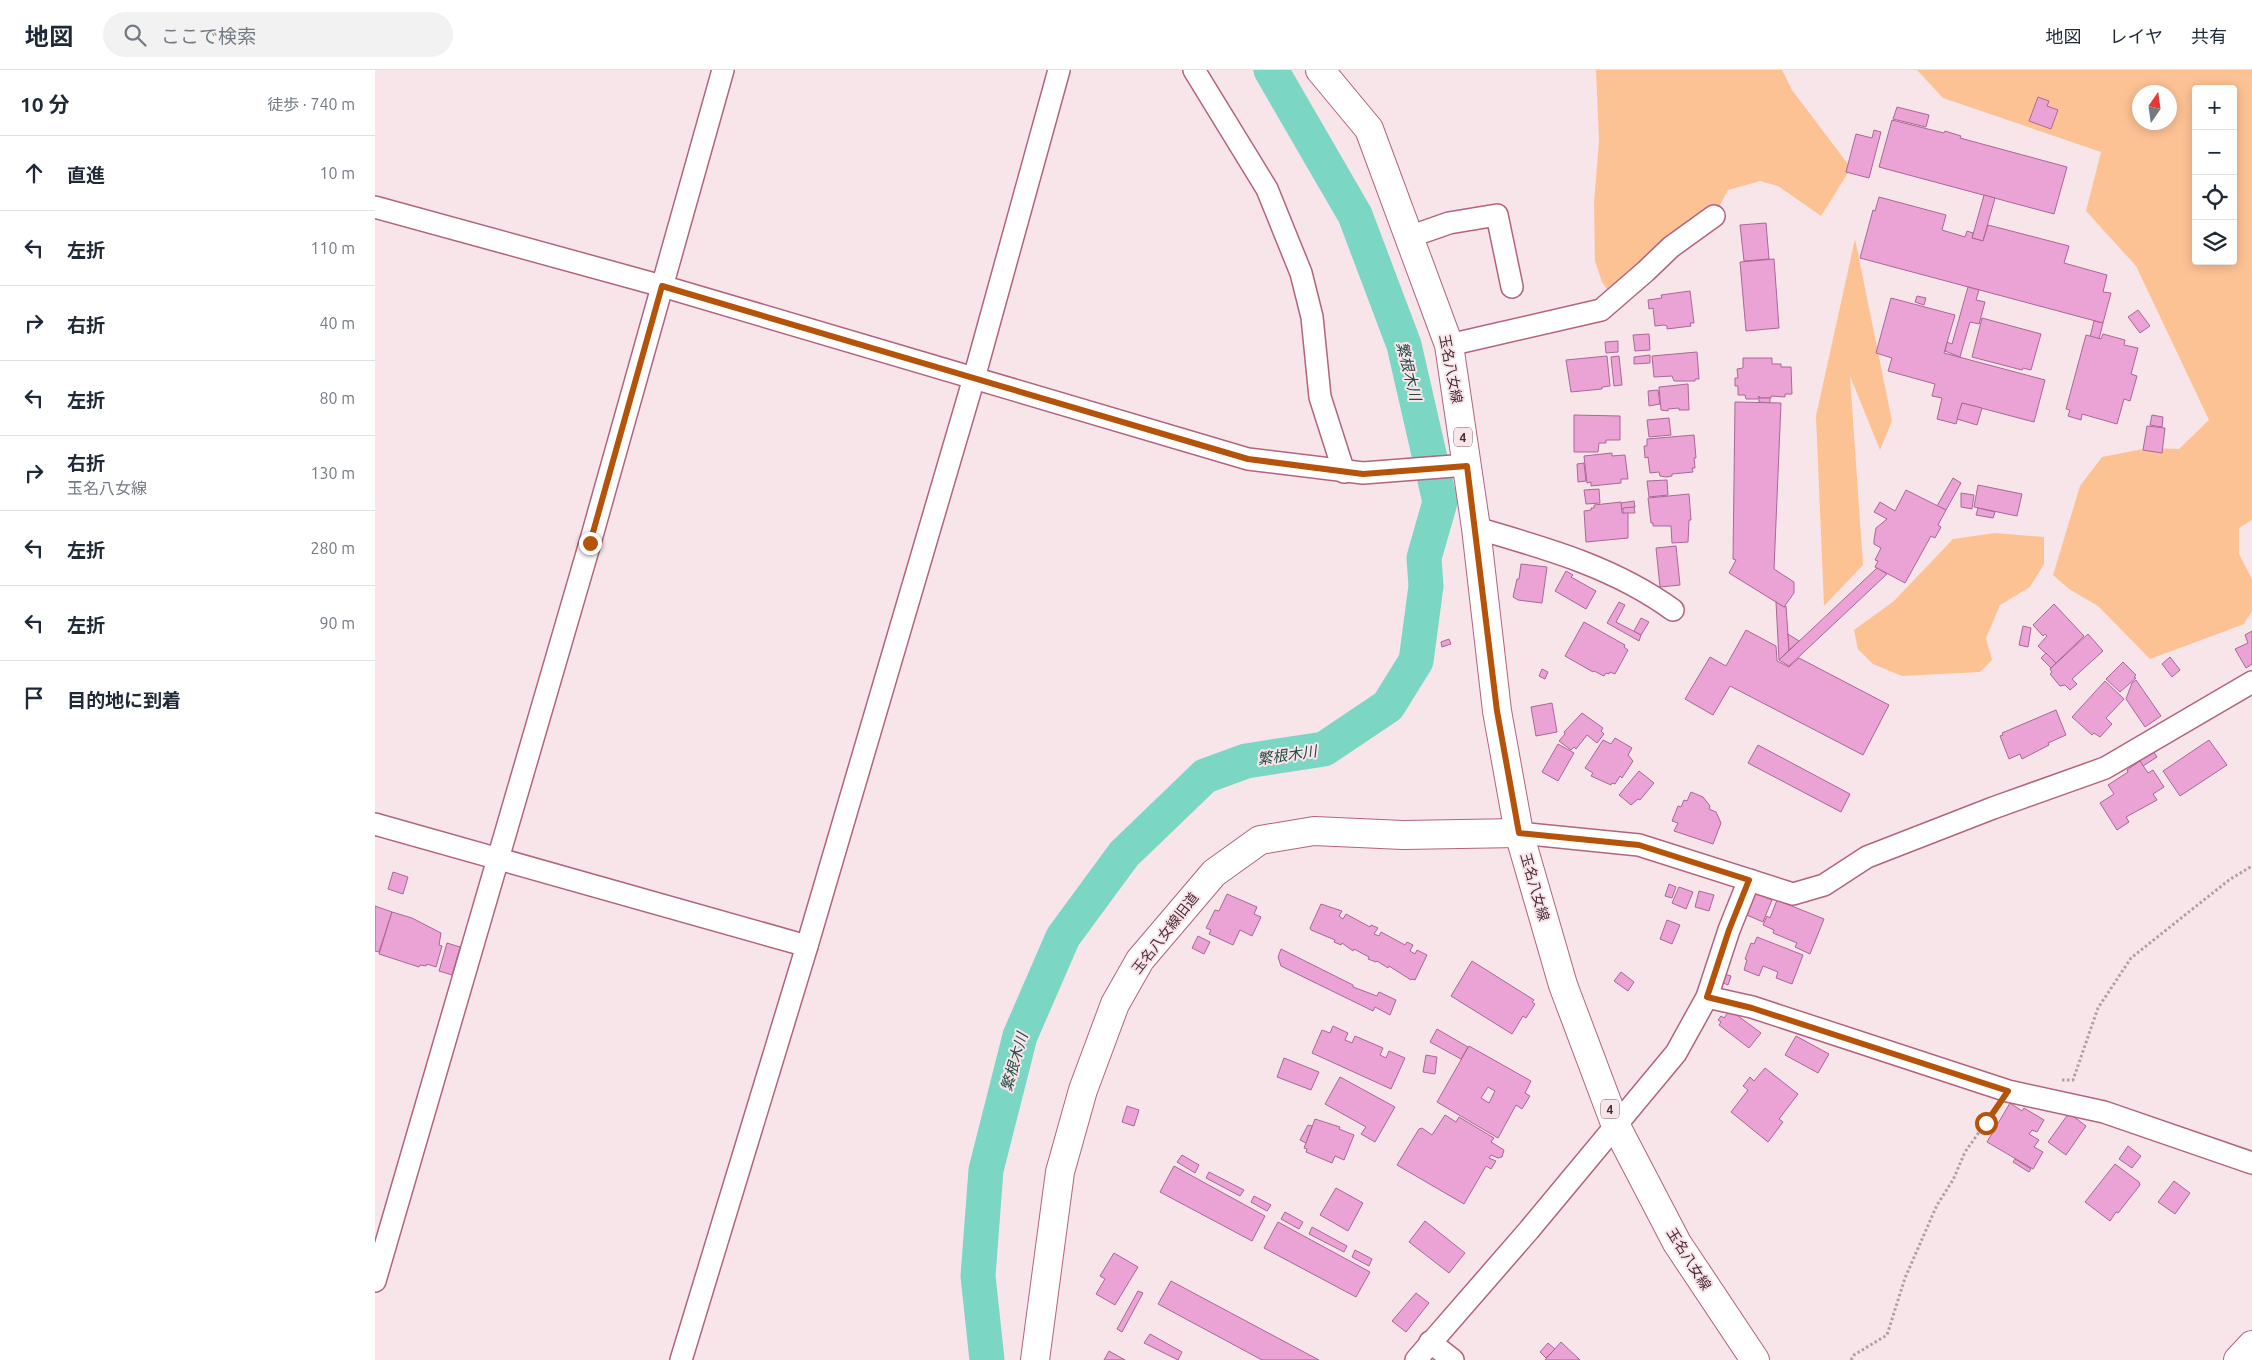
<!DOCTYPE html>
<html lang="ja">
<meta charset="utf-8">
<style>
:root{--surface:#fff;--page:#f2f2f3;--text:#1f2937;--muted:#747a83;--line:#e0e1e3}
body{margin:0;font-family:Ubuntu,"Noto Sans JP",sans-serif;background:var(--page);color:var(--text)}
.controls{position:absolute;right:15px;top:15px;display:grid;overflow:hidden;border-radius:5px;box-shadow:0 2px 12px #0003}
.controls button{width:45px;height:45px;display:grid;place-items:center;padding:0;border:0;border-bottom:1px solid var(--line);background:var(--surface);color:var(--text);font:25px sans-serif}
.compass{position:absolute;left:1757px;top:15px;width:45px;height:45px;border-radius:50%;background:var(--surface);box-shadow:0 2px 12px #0003;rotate:13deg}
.stop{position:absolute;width:15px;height:15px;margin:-11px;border:4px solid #b45309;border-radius:50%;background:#fff}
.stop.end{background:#b45309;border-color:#fff;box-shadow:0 1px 5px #0008}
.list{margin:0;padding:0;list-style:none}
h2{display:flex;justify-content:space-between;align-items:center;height:65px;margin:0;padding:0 20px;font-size:21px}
h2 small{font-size:16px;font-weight:400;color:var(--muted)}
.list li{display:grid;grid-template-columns:32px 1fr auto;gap:15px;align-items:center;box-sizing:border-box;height:75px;padding:0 20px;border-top:1px solid var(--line)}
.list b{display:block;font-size:19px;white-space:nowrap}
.list p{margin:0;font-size:16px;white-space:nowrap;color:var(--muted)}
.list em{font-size:16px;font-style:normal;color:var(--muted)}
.icon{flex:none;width:28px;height:28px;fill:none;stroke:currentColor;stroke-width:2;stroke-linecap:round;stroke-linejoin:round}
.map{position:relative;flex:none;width:1877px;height:1290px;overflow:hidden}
header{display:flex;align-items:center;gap:30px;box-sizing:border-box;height:70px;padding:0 25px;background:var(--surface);border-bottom:1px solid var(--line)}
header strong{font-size:24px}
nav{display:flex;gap:28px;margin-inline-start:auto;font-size:18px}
.search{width:350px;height:45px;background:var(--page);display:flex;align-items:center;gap:12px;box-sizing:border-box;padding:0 18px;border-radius:28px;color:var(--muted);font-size:19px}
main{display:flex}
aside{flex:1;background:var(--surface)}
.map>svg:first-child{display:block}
.green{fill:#fdc294;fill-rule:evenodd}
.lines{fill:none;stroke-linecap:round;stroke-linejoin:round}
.river{stroke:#7cd6c4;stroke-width:35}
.building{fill:#eba2d4;stroke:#ab6796;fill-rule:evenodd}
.street-casing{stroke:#b3637f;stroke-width:24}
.secondary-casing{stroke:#b3637f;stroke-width:30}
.primary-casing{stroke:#b3637f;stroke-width:30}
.path{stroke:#b69da4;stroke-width:3;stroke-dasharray:2.5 2.5;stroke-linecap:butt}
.street{stroke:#fff;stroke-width:21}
.secondary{stroke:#fff;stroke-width:28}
.primary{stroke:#fff;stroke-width:28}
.route{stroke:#b45309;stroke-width:6}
.labels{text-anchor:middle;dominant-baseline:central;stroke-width:4;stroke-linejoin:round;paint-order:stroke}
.shield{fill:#f8e5ea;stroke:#7e606a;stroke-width:1}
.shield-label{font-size:12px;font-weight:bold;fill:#4a2733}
.street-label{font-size:14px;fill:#4a2733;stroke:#f8e5ea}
.water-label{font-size:15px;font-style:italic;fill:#224b43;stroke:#f8e5ea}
</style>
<header>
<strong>地図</strong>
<div class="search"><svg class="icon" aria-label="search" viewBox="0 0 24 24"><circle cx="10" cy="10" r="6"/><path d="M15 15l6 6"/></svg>ここで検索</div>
<nav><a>地図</a><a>レイヤ</a><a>共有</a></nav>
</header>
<main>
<aside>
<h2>10 分<small>徒歩 · 740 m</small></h2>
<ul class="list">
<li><svg class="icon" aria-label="ahead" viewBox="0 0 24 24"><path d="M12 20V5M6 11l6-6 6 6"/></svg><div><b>直進</b></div><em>10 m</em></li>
<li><svg class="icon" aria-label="left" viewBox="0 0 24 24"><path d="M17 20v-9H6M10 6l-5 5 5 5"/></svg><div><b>左折</b></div><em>110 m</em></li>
<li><svg class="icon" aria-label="right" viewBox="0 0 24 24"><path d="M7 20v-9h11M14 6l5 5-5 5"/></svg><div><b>右折</b></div><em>40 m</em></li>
<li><svg class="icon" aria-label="left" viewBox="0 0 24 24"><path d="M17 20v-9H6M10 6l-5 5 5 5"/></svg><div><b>左折</b></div><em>80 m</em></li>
<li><svg class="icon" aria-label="right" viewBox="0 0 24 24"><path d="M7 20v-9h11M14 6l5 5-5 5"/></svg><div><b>右折</b><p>玉名八女線</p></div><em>130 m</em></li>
<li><svg class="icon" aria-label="left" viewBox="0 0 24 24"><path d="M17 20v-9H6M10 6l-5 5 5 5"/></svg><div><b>左折</b></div><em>280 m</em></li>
<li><svg class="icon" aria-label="left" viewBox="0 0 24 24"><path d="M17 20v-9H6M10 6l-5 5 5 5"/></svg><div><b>左折</b></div><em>90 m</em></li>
<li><svg class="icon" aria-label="arrive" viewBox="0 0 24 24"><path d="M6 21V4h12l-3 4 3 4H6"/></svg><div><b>目的地に到着</b></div></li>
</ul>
</aside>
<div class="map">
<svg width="1877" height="1290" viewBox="0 0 1877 1290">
<rect width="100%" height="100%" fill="#f8e5ea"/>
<!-- green -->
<g class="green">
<path d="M1221 0H1407L1417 20 1476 98 1446 146 1403 116 1385 111 1353 120 1339 146 1238 228 1227 212 1220 191 1219 133 1224 70Z"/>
<path d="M1542 0H1877V450L1864 458V484L1877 509V541L1869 554 1775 589 1723 536 1694 519 1678 505 1705 416 1727 387 1773 378 1804 379 1834 350 1761 196 1711 141 1726 82 1568 28ZM1821 19H1858V191H1821ZM1764 22H1794V52H1764Z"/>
<path d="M1480 169 1517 351 1505 380 1475 306 1488 495 1449 536 1441 346Z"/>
<path d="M1620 463 1669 467V494L1655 517 1625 535 1611 568 1617 590 1605 602 1527 606 1498 594 1483 579 1479 560 1519 531 1578 469Z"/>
</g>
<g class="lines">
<!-- river -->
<path class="river" d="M612 1290 603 1206 611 1100 645 966 688 867 749 784 830 706 871 691 949 679 1013 636 1041 591 1051 516 1049 488 1065 432 1029 275 980 145 896 0"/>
</g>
<!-- building -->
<g class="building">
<path d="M1663 27 1674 31 1672 36 1683 40 1676 59 1654 51Z"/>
<path d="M1522 37 1554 45 1551 57 1518 49Z"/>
<path d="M1517 50 1569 63 1570 61 1586 66 1585 68 1692 97 1679 144 1504 97Z"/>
<path d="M1499 60 1506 62 1494 108 1471 102 1481 64 1497 68Z"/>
<path d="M1609 125 1620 128 1608 171 1597 168Z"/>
<path d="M1504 127 1571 145 1567 160 1590 167 1592 161 1598 163 1597 168 1608 171 1613 155 1694 176 1689 193 1732 205 1728 222 1736 223 1728 253 1485 188 1498 140 1500 141Z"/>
<path d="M1391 153 1394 189 1369 191 1365 155Z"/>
<path d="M1399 189 1404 258 1371 261 1365 192Z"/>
<path d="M1593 217 1604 220 1601 230 1610 232 1604 254 1595 252 1585 287 1570 281 1572 272 1577 274Z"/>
<path d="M1315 221 1319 253H1315L1316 256 1292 259V256L1289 255 1280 256 1278 238 1274 239 1273 230 1287 228 1286 225Z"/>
<path d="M1542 226 1551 228 1549 235 1540 232Z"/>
<path d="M1516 228 1580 245 1569 283 1670 310 1659 352 1587 333 1581 354 1562 349 1567 328 1557 326 1560 314 1513 301 1517 288 1501 283Z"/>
<path d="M1763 240 1775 256 1765 263 1753 247Z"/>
<path d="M1607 248 1666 264 1656 300 1648 298 1647 300 1597 287Z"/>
<path d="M1719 251 1728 253 1724 269 1715 267Z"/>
<path d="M1274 264 1275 280 1260 281 1258 265Z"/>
<path d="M1728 264 1750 270 1749 275 1763 278 1756 304 1762 306 1755 331 1749 329 1742 354 1707 344 1706 350 1693 346 1695 340 1691 339 1711 265 1726 269Z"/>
<path d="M1243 271V282L1231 283 1230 272Z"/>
<path d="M1322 282 1324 309H1320V311H1299L1297 306 1279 307 1277 286Z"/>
<path d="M1275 285V293L1259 294V287Z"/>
<path d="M1232 286 1235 316 1227 317V319L1196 322 1191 290Z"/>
<path d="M1244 286 1247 315 1239 316 1236 287Z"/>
<path d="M1368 288H1397V294H1406V297H1416L1417 324H1410V327L1396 326V328H1384V326L1383 329H1371L1370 325H1363V316H1360V308H1363L1362 299 1368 298Z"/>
<path d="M1313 314 1314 340H1304V338L1293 339V341L1286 340 1284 317Z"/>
<path d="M1283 320 1285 334 1274 336 1273 321Z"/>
<path d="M1384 328H1395V333L1384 332Z"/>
<path d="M1360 332 1406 333 1399 499 1419 512V523L1409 537 1354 503 1361 490 1358 489Z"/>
<path d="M1587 333 1607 338 1602 355 1582 349Z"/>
<path d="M1199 345 1245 346V370H1231V373H1224L1223 382H1199Z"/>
<path d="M1777 345 1788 347 1787 357 1775 355Z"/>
<path d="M1294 348 1296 365 1274 367 1272 350Z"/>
<path d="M1772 356 1790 358 1787 383 1768 380Z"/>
<path d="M1319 365 1321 388H1319L1320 398H1317L1318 402 1297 404V406L1291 407 1285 406 1284 402 1275 403 1273 387 1270 388 1269 376H1272V369Z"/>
<path d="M1237 383V386L1250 385 1253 409H1246V413L1216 416V412L1212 413 1209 386Z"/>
<path d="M1209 393 1211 411 1203 412 1202 394Z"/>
<path d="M1578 408 1586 413 1571 440 1562 436Z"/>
<path d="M1292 410 1293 425 1274 427 1272 411Z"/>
<path d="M1603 415 1647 424 1642 446 1599 437Z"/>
<path d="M1224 419 1225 433 1211 434 1209 420Z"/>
<path d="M1531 420 1571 440 1563 455 1566 457 1560 468 1556 466 1530 513 1500 497 1503 491 1500 490 1506 478 1499 474V470L1501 458 1512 449 1499 442 1505 432 1520 441Z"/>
<path d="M1586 423 1599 425 1597 439 1586 437Z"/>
<path d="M1314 424 1316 450H1314L1313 472 1297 473 1296 456H1278V453H1276L1273 428Z"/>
<path d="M1259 431 1260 437 1246 439V433Z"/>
<path d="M1246 432 1247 443 1253 442V468L1211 472 1209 441 1216 440V438H1219V435Z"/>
<path d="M1259 437 1260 443H1248V438Z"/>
<path d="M1603 438 1620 442 1618 448 1601 445Z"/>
<path d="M1301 476 1305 515 1285 517 1281 478Z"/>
<path d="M1146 494 1172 497 1167 533 1143 530 1138 527 1142 509H1144Z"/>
<path d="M1502 498 1512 504 1414 596 1404 590Z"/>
<path d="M1191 501 1198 505 1196 507 1221 521 1211 539 1180 521Z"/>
<path d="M1244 532 1250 535 1241 552 1266 565 1264 571 1232 553Z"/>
<path d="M1401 532 1409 537 1411 536 1414 580 1404 590Z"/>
<path d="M1679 534 1709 566 1681 593 1663 576 1672 566 1670 564 1668 566 1658 555Z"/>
<path d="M1266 548 1274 552 1266 565 1259 561Z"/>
<path d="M1209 552 1250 575 1249 577 1253 580 1240 604 1235 602 1234 604 1231 603 1229 606 1219 601 1218 602 1190 586Z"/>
<path d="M1648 556 1656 558 1653 577 1644 575Z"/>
<path d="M1371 560 1401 576 1402 591 1414 597 1424 588 1514 635 1488 685 1355 616 1338 645 1310 629 1335 587 1351 596Z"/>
<path d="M1877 561V594L1871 598 1860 579 1873 573 1870 565Z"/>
<path d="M1413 564 1424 571 1414 580Z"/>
<path d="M1713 564 1728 581 1697 609 1702 614 1695 620 1690 615 1685 616 1675 604 1677 602 1675 599Z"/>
<path d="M1074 569 1076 574 1067 577 1066 572Z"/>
<path d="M1671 583 1681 593 1676 598 1666 588Z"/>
<path d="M1795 587 1805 600 1797 607 1787 594Z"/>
<path d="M1748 592 1761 605 1759 607 1761 608 1745 622 1731 609Z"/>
<path d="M1167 599 1173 602 1170 609 1164 606Z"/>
<path d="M1761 610 1786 646 1770 657 1751 629 1757 613Z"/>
<path d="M1730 611 1749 629 1731 648 1737 654 1725 667 1719 663 1717 665 1697 647Z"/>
<path d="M1177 633 1182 662 1161 666 1156 637Z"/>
<path d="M1681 640 1691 665 1673 673 1674 675 1647 689 1645 684 1634 689 1625 666 1628 665 1627 663Z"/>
<path d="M1207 643 1228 658 1226 661 1229 664 1222 673 1212 665 1201 679 1199 677 1196 680 1184 671 1190 664 1189 662Z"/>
<path d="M1240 668 1257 678 1253 685 1258 691 1247 708 1245 706 1240 714 1237 713 1236 715 1216 706 1218 703 1210 698 1228 670 1236 674Z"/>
<path d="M1834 670 1852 695 1805 726 1788 701Z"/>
<path d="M1183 674 1199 683 1183 711 1167 702Z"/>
<path d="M1383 675 1475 724 1466 742 1373 693Z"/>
<path d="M1778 681 1782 687 1768 696 1764 692 1763 690Z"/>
<path d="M1765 691 1773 703 1778 700 1789 717 1778 724 1782 730 1751 747 1754 752 1742 760 1725 733 1739 724 1733 715 1753 702 1752 700Z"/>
<path d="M1264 701 1279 713 1265 730 1263 729 1256 735 1244 725Z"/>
<path d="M1316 722 1328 727 1335 736 1334 739 1341 742 1346 753 1338 774 1299 761 1303 753 1297 751 1303 736 1306 737 1309 730 1312 731Z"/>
<path d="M18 802 33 807 28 824 13 819Z"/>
<path d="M1294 814 1301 817 1297 828 1290 826Z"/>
<path d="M1304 817 1318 822 1311 839 1297 833Z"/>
<path d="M1324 821 1339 825 1334 841 1320 837Z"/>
<path d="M1374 821 1397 830 1388 852 1365 842Z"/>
<path d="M852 824 882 837 879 844 886 847 877 866 865 860 858 875 834 864 836 860 831 858 840 840 844 841Z"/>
<path d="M1402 830 1449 849 1435 884 1420 877 1422 873 1398 863 1399 860 1388 855 1392 846 1395 848Z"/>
<path d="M946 834 967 841 964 846 968 849 971 844 995 857 996 855 1003 858 999 864 1004 866 1006 862 1030 875 1032 872 1038 875 1035 881 1040 884 1042 880 1052 885 1040 910 1037 909 1036 910 1014 896 1013 898 1002 891 1001 892 993 889 994 887 979 879 978 881 967 873 966 875 959 872 960 870 936 860 935 858Z"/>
<path d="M0 836 17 842 4 882 0 881Z"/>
<path d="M17 842 37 848 66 863 64 875 67 876 61 897 52 894 51 896 45 895 44 897 4 884Z"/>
<path d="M1292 850 1305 855 1297 874 1285 869Z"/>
<path d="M823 866 835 872 829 884 817 878Z"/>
<path d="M1382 867 1428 885 1417 914 1401 908 1403 902 1388 896 1384 906 1369 900 1372 890 1370 889 1376 873 1379 874Z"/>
<path d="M72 873 85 877 77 905 64 901Z"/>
<path d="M906 879 978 915V917L1002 926 1004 922 1021 930 1015 945 1000 937 998 941 906 896 903 887Z"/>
<path d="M1097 891 1159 930 1157 932 1160 934 1151 948 1148 946 1137 964 1076 926Z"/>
<path d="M1246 902 1259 912 1253 921 1239 911Z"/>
<path d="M1347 903 1356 906 1353 915 1344 911Z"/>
<path d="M1355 940 1386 963 1374 978 1344 955 1346 952 1343 950 1346 946 1349 948Z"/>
<path d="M958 956 973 963 970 970 977 973 980 966 1008 978 1005 985 1011 988 1014 981 1030 988 1016 1019 937 983 947 960 955 963Z"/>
<path d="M1062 959 1093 977 1086 989 1055 972Z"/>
<path d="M1421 966 1454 984 1443 1003 1410 985Z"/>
<path d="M1094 976 1156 1011 1150 1023 1155 1026 1147 1039 1141 1035 1123 1068 1062 1032ZM1113 1017 1120 1021 1114 1033 1106 1028Z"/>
<path d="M1051 985 1062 987 1060 1004 1048 1002Z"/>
<path d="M909 988 944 1002 936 1020 902 1007Z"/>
<path d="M1390 998 1423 1024 1404 1049 1408 1052 1393 1072 1356 1042 1373 1020 1368 1016 1375 1007 1379 1011Z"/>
<path d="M965 1007 1020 1037 1000 1072 986 1064 991 1057 950 1034Z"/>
<path d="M1635 1033 1647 1041 1649 1038 1669 1050 1662 1062 1657 1060 1654 1064 1664 1070 1659 1077 1668 1082 1658 1099 1612 1072Z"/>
<path d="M752 1036 764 1040 759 1056 747 1052Z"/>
<path d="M1694 1043 1711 1056 1691 1085 1673 1072Z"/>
<path d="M1070 1045 1081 1052 1084 1047 1119 1068 1116 1072 1129 1080 1127 1087 1123 1088 1116 1085 1114 1088 1121 1091 1116 1099 1111 1096 1089 1134 1022 1095 1044 1059 1047 1058 1057 1065Z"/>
<path d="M940 1049 965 1057 964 1059 979 1065 969 1090 960 1086 957 1093 931 1082 932 1079 929 1078Z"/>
<path d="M933 1055 937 1056 931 1073 925 1070Z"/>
<path d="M1753 1076 1766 1086 1757 1098 1744 1089Z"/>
<path d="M807 1085 824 1095 820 1103 802 1092Z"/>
<path d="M1640 1089 1656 1099 1654 1102 1638 1092Z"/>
<path d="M1740 1094 1764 1112 1765 1115 1743 1143 1741 1142 1735 1151 1710 1132Z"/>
<path d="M799 1096 890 1146 877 1171 785 1122Z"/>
<path d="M834 1102 869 1120 865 1126 831 1108Z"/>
<path d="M1799 1111 1815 1123 1800 1144 1783 1132Z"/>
<path d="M961 1118 988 1133 973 1161 945 1145Z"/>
<path d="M879 1126 896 1135 892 1141 876 1132Z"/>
<path d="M910 1142 928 1152 924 1159 906 1149Z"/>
<path d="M1050 1151 1090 1183 1074 1203 1034 1172Z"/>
<path d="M903 1152 995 1202 981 1227 889 1178Z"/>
<path d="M937 1157 972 1176 969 1182 934 1164Z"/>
<path d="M980 1180 997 1189 994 1196 977 1187Z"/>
<path d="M739 1183 763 1197 740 1235 721 1224 730 1209 725 1206Z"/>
<path d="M796 1211 944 1290H887L783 1234Z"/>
<path d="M763 1221 768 1223 747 1262 742 1259Z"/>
<path d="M1041 1223 1054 1233 1031 1262 1017 1251Z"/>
<path d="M775 1264 807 1282 803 1290 769 1273Z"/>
<path d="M1186 1272 1205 1290H1170Z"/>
<path d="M1173 1273 1180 1279 1171 1288 1165 1282Z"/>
<path d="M734 1281 750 1290H729Z"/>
</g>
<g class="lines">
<!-- street casing -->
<g class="street-casing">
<g id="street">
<path d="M819 0 892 119 926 203 937 247 945 327 969 402"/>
<path d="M0 137 287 216 873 389 988 403 1092 395"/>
<path d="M1034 167 1074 153 1122 145 1137 217"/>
<path d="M1074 275 1226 240 1271 201 1296 177 1339 146"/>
<path d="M1101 458C1170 478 1239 497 1298 540"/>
<path d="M0 754 432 876"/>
<path d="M1144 763 1264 775 1418 824 1449 815 1492 787 1618 738 1730 698 1877 612"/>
<path d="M1332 927 1377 937 1633 1021 1729 1042 1877 1093"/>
<path d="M0 1211 215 473 348 0"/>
<path d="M1055 1272 1078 1290"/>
<path d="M306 1290 432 876 599 308 684 0"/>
<path d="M1041 1290 1154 1160 1301 983 1332 927 1354 860 1374 810"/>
</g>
</g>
<!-- secondary casing -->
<g class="secondary-casing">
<g id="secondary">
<path d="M660 1290 685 1102 708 1020 740 934 765 890 839 803 885 770 939 761 1028 765 1144 763"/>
<path d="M1863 1290 1877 1275"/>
</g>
</g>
<!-- primary casing -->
<g class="primary-casing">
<path id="primary" d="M945 0 994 59 1074 275 1101 458 1122 641 1144 763 1188 915 1241 1056 1302 1173 1380 1290"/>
</g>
<!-- path -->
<g class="path">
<path d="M1687 1010H1698L1723 938 1756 888 1854 810 1877 796"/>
<path d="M1476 1290 1479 1285 1512 1265 1530 1208 1562 1135 1578 1110 1590 1082 1622 1037"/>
</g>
<!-- street -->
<use href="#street" class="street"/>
<!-- secondary -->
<use href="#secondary" class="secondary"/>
<!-- primary -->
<use href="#primary" class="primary"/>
</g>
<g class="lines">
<!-- route -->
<path class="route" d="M215 473 287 216 873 389 988 404 1092 396 1122 641 1144 763 1264 775 1374 810 1354 860 1332 927 1377 938 1633 1021 1611 1053"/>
</g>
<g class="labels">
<!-- shield labels -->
<g class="shield">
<rect x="1079" y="357.5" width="18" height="19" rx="4"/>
<rect x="1226" y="1029.5" width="18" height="19" rx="4"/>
</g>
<g class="shield-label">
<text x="1088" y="367">4</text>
<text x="1235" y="1039">4</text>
</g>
<!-- street labels -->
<g class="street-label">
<text transform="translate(1076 299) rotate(79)">玉名八女線</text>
<text transform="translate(1160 817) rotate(74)">玉名八女線</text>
<text transform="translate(790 863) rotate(-52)">玉名八女線旧道</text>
<text transform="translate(1314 1189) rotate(58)">玉名八女線</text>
</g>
<!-- water labels -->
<g class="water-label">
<text transform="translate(1034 301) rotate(76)">繁根木川</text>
<text transform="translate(912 685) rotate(-8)">繁根木川</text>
<text transform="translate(639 992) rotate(-74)">繁根木川</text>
</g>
</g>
</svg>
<div class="controls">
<button>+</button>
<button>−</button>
<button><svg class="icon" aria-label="locate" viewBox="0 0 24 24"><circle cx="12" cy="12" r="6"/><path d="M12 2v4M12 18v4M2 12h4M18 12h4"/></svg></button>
<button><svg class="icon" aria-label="layers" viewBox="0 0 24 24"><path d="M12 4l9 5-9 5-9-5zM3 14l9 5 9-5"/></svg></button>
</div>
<svg class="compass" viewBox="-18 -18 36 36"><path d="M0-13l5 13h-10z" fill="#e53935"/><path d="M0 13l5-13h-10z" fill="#747a83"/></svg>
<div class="stop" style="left:1611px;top:1053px"></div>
<div class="stop end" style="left:215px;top:473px"></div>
</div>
</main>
